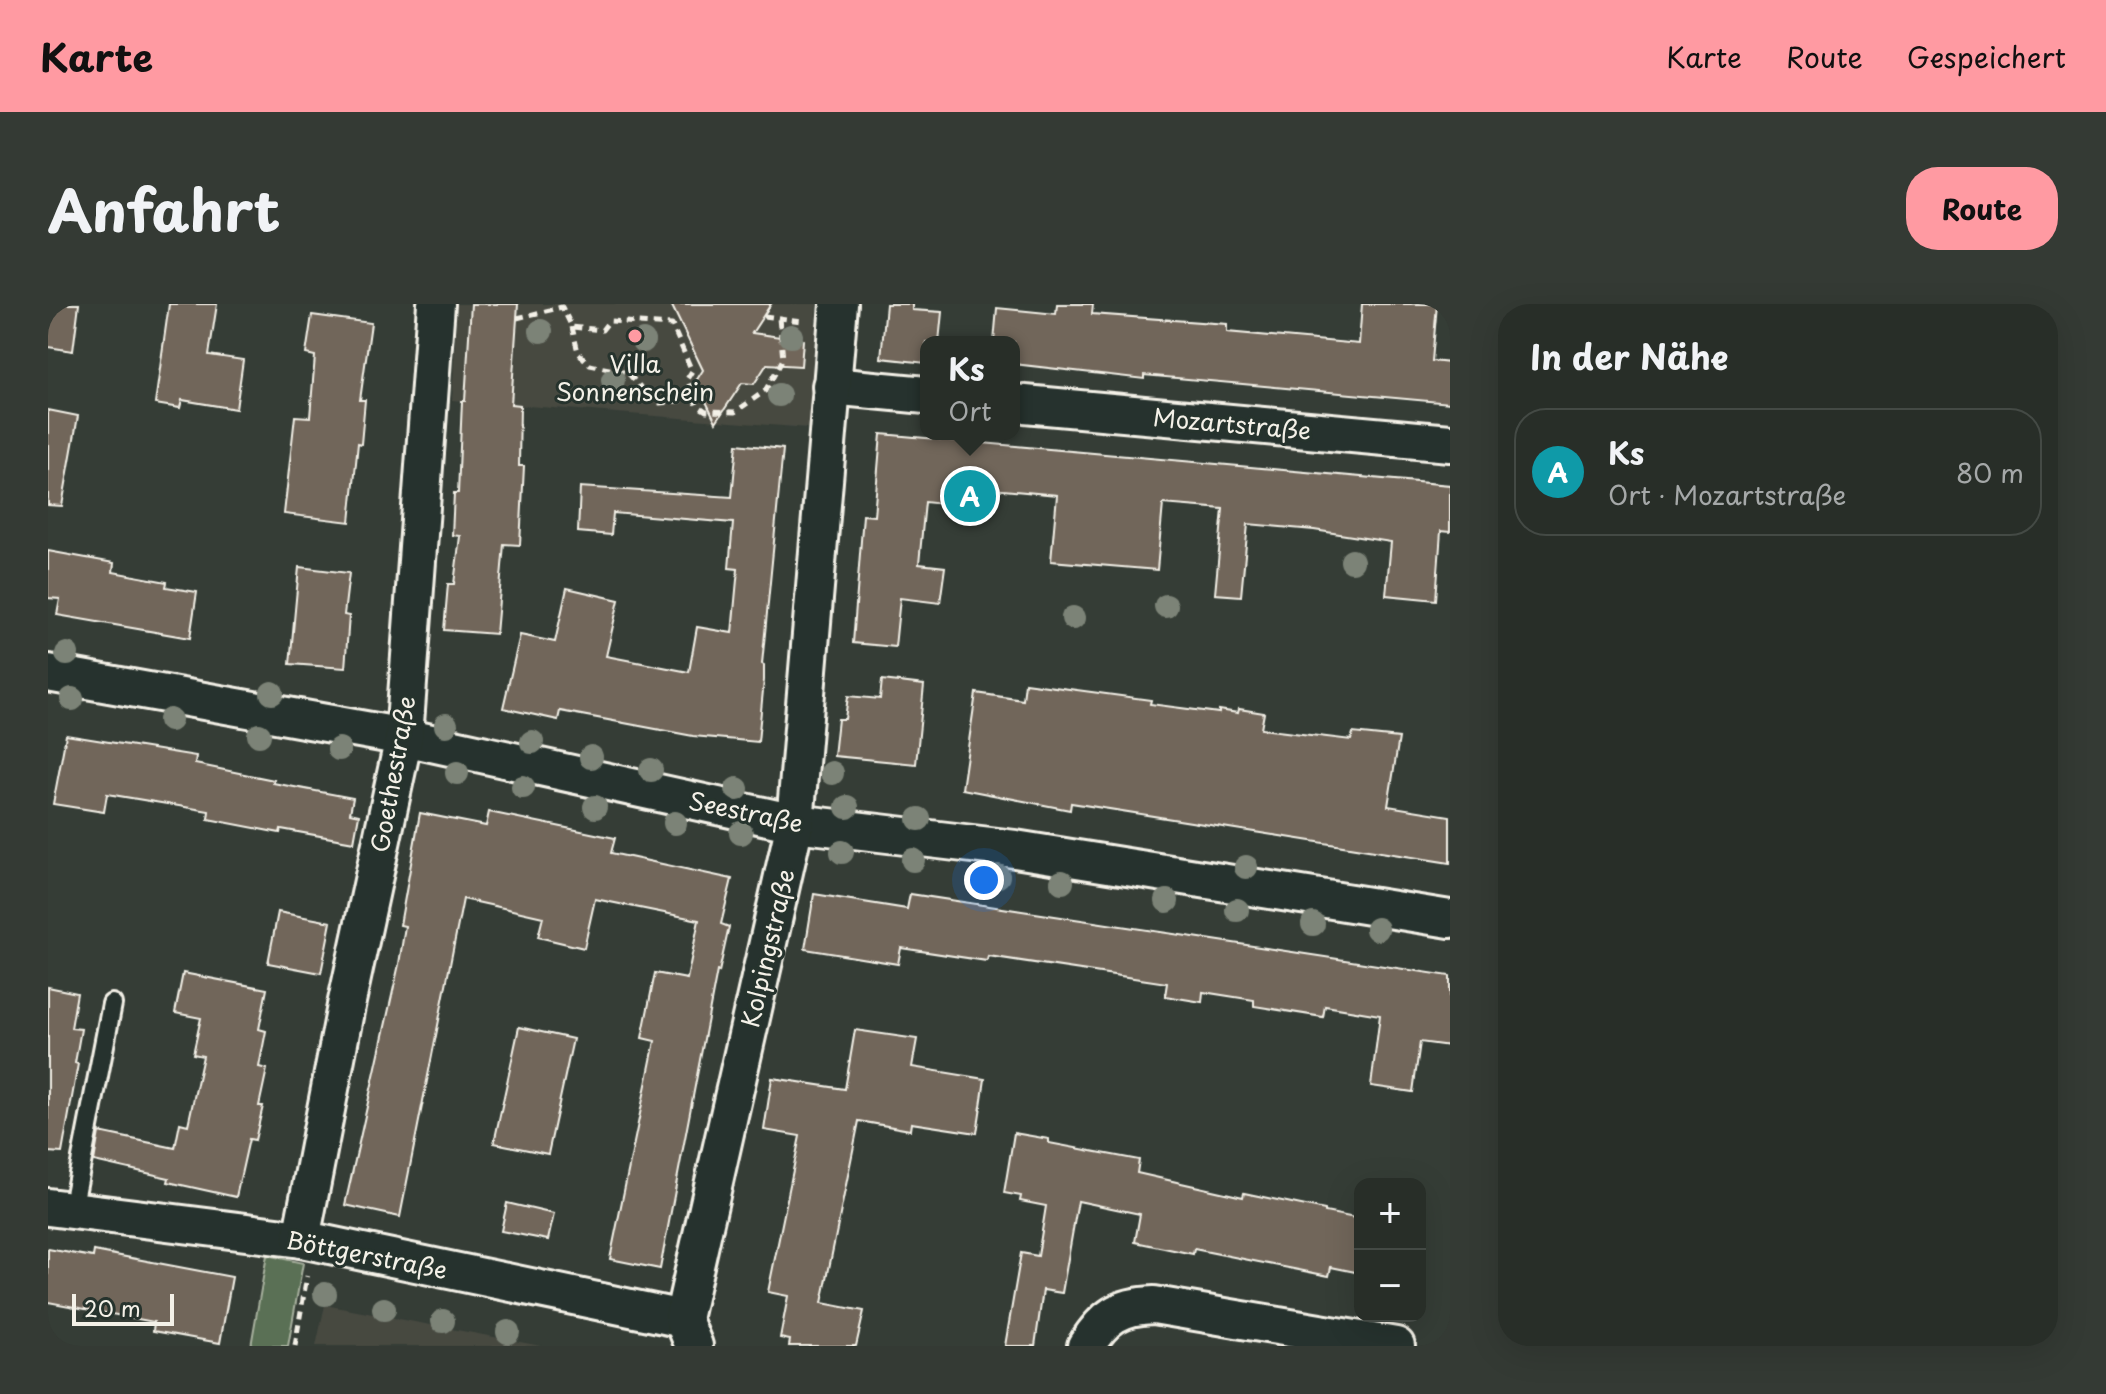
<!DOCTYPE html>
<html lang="de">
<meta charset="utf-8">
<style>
:root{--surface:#282e28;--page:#343a34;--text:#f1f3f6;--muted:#a5a8a8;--line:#444a45;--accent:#ff9aa2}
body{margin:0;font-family:"Playpen Sans",sans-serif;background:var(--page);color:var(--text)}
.controls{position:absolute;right:24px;bottom:24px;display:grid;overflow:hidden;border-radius:16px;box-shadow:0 8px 32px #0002}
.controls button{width:72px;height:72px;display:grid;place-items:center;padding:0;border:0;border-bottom:2px solid var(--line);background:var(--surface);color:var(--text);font:40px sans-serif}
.scale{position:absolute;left:24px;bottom:20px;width:102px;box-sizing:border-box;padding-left:8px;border:4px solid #f4f1e8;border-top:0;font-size:22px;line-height:28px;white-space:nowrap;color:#f4f1e8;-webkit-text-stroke:6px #26332d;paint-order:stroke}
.you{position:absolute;left:936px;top:576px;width:28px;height:28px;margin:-20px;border:6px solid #fff;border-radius:50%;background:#1a73e8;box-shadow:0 0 0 12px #1a73e833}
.badge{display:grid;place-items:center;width:52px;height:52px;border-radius:50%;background:var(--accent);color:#fff;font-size:26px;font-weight:700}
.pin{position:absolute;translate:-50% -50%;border:4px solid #fff;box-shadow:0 2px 8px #0006}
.popup{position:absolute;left:872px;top:32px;width:100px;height:104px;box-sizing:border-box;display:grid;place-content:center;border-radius:16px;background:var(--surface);filter:drop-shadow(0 2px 6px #0005);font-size:26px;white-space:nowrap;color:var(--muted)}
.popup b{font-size:30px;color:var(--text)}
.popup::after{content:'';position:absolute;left:50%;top:100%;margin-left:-16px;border:16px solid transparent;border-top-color:var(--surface)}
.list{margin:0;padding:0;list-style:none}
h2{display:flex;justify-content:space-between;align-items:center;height:104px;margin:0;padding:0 32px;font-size:34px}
h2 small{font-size:26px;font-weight:400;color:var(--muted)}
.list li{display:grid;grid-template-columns:52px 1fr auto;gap:24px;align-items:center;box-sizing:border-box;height:128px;margin:0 16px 16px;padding:0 16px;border:2px solid var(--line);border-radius:32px}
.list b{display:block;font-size:30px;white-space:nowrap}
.list p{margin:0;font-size:26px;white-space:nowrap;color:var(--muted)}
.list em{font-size:26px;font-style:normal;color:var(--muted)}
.map{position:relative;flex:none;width:1402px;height:1042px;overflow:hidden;border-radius:32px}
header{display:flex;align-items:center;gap:48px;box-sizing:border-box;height:112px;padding:0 40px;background:var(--accent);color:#111}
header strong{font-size:38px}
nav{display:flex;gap:44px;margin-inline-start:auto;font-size:28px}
.intro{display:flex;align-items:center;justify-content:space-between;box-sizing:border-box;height:192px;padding:0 48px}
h1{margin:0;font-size:56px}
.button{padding:20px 36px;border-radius:32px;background:var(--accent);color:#111;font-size:28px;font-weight:700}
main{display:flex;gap:48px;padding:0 48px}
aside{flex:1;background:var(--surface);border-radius:32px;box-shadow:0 8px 32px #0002}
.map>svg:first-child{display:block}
.built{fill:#474941}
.green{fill:#5a7054;stroke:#a7b09e;stroke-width:2}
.building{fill:#71665a;stroke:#f4f1e8;stroke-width:2}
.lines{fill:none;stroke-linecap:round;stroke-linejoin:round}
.service-casing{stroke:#f4f1e8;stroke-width:24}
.minor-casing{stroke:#f4f1e8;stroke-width:42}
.path{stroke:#f4f1e8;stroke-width:5;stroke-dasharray:8 6;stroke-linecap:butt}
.service{stroke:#26332d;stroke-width:18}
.minor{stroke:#26332d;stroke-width:36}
.tree{fill:#7c8377}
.poi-dot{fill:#ff9aa2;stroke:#26332d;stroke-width:3}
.labels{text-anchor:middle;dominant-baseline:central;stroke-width:6;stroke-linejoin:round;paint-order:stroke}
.poi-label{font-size:24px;fill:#f4f1e8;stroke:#26332d}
.street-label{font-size:24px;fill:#f4f1e8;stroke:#26332d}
</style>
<header>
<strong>Karte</strong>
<nav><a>Karte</a><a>Route</a><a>Gespeichert</a></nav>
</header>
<div class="intro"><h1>Anfahrt</h1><a class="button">Route</a></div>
<main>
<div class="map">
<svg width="1402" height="1042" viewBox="0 0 1402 1042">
<rect width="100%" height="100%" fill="#353d36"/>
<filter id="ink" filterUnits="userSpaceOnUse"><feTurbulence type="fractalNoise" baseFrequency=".0125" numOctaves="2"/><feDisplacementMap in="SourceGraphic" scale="16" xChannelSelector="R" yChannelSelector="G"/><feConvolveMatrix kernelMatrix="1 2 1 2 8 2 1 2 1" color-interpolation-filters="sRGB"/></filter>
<g filter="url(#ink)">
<!-- built -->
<g class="built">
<path d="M409 0H769L760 124 404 96Z"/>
<path d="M277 1001 493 1042H268Z"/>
</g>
<!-- green -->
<path class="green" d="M219 951 255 959 240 1042H203Z"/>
<!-- building -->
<g class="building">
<path d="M0 0H31L25 47 0 43Z"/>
<path d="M121 0H169L161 51 195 56 188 105 134 96 132 104 107 100Z"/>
<path d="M423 0H470L463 100 472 101 471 162H476L472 241 456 240 448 330 396 326 400 280H406L412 232 404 231 406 189H410L414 97H417Z"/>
<path d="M623 0H723L704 29 755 36 753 62 719 60 706 80 694 79 668 118 648 77 655 66Z"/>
<path d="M838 0H864V6L894 8 891 38H878V59L833 54Z"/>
<path d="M1009 0H1045L1044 10 1179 20V28L1311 40 1314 0H1389L1384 57 1402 59V99L1096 71V75L966 60V38H946L949 4 1008 10Z"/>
<path d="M264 11 323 19 312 96H317L313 140 310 139 302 218 236 210 247 112 262 113 267 52 258 50Z"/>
<path d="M0 106 30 112 14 202 0 201Z"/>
<path d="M833 130 1402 181V228L1393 227 1388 296 1338 291 1343 238 1266 226 1200 220 1193 292 1167 290 1175 205 1115 200 1109 266 1003 257 1009 191 934 184 932 204 877 198 871 260 897 263 892 299 852 294 847 343 805 339 815 211 826 212Z"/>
<path d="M689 140 735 145 714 360 716 361V376L710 438 645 432 512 407 510 416 455 404 472 331 507 338 519 284 571 296 558 352 641 368 649 323 684 329 690 265 681 264 685 219 565 209 563 231 530 228 532 183 684 193Z"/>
<path d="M0 247 66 259 65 268 119 278 118 283 149 288 142 334 9 311 12 295 0 294Z"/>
<path d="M251 263 301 269 296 311 301 312 297 364 242 360Z"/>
<path d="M834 376 876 381 868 460 786 452 790 415H797L800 392 832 395Z"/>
<path d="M977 379 1103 396 1102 400 1171 409V406L1190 409 1191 405 1216 409 1213 425 1303 436 1305 429 1351 434 1340 502 1402 512V559L1023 499 1022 506 914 485 928 389 975 396Z"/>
<path d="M18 431 148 452 147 460 226 476 225 479 305 494 302 509 311 511 306 538 233 525 232 529 160 515 161 507 59 490 56 508 5 500Z"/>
<path d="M441 508 567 534 563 549 684 575 673 620 681 623 671 668 669 667 612 965 562 955 607 737 594 734 607 669 639 675 651 616 547 595 536 644 490 633 495 613 415 595 352 913 297 901 351 660 357 622 352 621 372 509 438 522Z"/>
<path d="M766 590 859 605 862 590 1402 672V742L1372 738 1365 788 1323 782 1332 711 1277 702 1275 713 1206 702V696L1155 688 1154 698 1117 692 1119 679 940 652 939 657 853 644 850 660 757 645Z"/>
<path d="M230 608 283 618 273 669 220 659Z"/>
<path d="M135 669 219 685 211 725 218 727 211 763 219 765 211 802H215L207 836 201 835 188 893 120 878 121 874 46 857 51 828 127 844 132 819 140 821 155 752 145 750 153 714 127 709Z"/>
<path d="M0 683 29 689 23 724 33 725 27 759 30 760 14 849 0 848Z"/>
<path d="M471 723 525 735 500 850 446 839Z"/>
<path d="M807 726 869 735 864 763 937 775 929 829 863 819 862 826 811 817 774 999 816 1007 808 1042H741L742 1036 732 1034 740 992 720 988 752 832 716 826 724 774 797 785Z"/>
<path d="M966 829 1001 835V839L1091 856 1089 869 1195 893 1196 889 1277 906V908L1312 915V969L1283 963 1281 972 1146 945 1145 950 1087 938 1092 910 1030 897 1014 989 995 986 987 1042H957L973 949 990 952 998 902 972 897 973 892 956 889Z"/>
<path d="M459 899 506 910 500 936 453 927Z"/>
<path d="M0 945 45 953 46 947 184 973 172 1039 105 1027 106 1018 0 998Z"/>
</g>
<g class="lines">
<!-- service casing -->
<g class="service-casing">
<path id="service" d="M24 906 64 700"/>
</g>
<!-- minor casing -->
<g class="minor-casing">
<g id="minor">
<path d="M783 82 878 91"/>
<path d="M966 99 1402 139"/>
<path d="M0 369 356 433 747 519 967 545 1402 615"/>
<path d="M0 903 253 935 635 1015"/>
<path d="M253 935 298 702 356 433 388 0"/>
<path d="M646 1042 635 1015 747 519 791 0"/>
<path d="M1038 1042C1056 1013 1071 1002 1106 1001L1348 1042"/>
</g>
</g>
<!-- path -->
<g class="path">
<path d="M716 12 754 17"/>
<path d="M469 14 514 3 524 23 554 26 561 17 624 21 644 67 639 75 649 101 658 107 687 108 717 87 735 55 731 14"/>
<path d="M524 23 530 48 542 61 580 69 600 92 612 99 647 95"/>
<path d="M247 1042 259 972"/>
</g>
<!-- service -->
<use href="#service" class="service"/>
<!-- minor -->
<use href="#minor" class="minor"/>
</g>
<!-- trees -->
<g class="tree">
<circle cx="493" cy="27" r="12"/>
<circle cx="743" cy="32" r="12"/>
<circle cx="595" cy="37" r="12"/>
<circle cx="565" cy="76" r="12"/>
<circle cx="731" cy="91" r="12"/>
<circle cx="1304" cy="257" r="12"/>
<circle cx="1118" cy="302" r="12"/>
<circle cx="1025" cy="314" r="12"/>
<circle cx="19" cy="350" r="12"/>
<circle cx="224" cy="389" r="12"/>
<circle cx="24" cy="395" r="12"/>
<circle cx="122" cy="416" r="12"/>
<circle cx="398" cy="421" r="12"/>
<circle cx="211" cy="431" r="12"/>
<circle cx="484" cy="438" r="12"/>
<circle cx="291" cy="445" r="12"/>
<circle cx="543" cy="453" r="12"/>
<circle cx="603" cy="466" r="12"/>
<circle cx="409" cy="469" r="12"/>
<circle cx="784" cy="469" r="12"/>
<circle cx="475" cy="483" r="12"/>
<circle cx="689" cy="485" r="12"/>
<circle cx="547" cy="503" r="12"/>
<circle cx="799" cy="503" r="12"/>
<circle cx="871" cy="515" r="12"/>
<circle cx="627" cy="519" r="12"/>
<circle cx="693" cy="529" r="12"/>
<circle cx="794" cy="548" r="12"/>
<circle cx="865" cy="556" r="12"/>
<circle cx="1198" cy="563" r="12"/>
<circle cx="950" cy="572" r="12"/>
<circle cx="1014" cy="578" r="12"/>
<circle cx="1119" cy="597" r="12"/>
<circle cx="1189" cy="606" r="12"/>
<circle cx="1265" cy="620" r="12"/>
<circle cx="1329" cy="625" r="12"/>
<circle cx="277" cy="990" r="12"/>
<circle cx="336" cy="1005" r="12"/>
<circle cx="395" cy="1017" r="12"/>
<circle cx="460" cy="1028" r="12"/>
</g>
</g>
<!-- markers -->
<circle class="poi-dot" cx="587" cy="32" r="8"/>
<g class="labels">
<!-- poi labels -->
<g class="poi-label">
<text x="587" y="59">Villa<tspan x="587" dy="28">Sonnenschein</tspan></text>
</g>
<!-- street labels -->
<g class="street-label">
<text transform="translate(1184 119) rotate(5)">Mozartstraße</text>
<text transform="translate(344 470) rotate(-80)">Goethestraße</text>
<text transform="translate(698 507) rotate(12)">Seestraße</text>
<text transform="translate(719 644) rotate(-77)">Kolpingstraße</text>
<text transform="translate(319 950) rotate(11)">Böttgerstraße</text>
</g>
</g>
</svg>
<div class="controls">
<button>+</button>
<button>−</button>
</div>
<div class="scale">20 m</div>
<div class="you"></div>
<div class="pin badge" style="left:922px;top:192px;background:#0f9aa8">A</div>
<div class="popup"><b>Ks</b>Ort</div>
</div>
<aside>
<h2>In der Nähe<small></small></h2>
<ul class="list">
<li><span class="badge" style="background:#0f9aa8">A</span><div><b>Ks</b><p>Ort · Mozartstraße</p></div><em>80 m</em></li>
</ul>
</aside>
</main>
